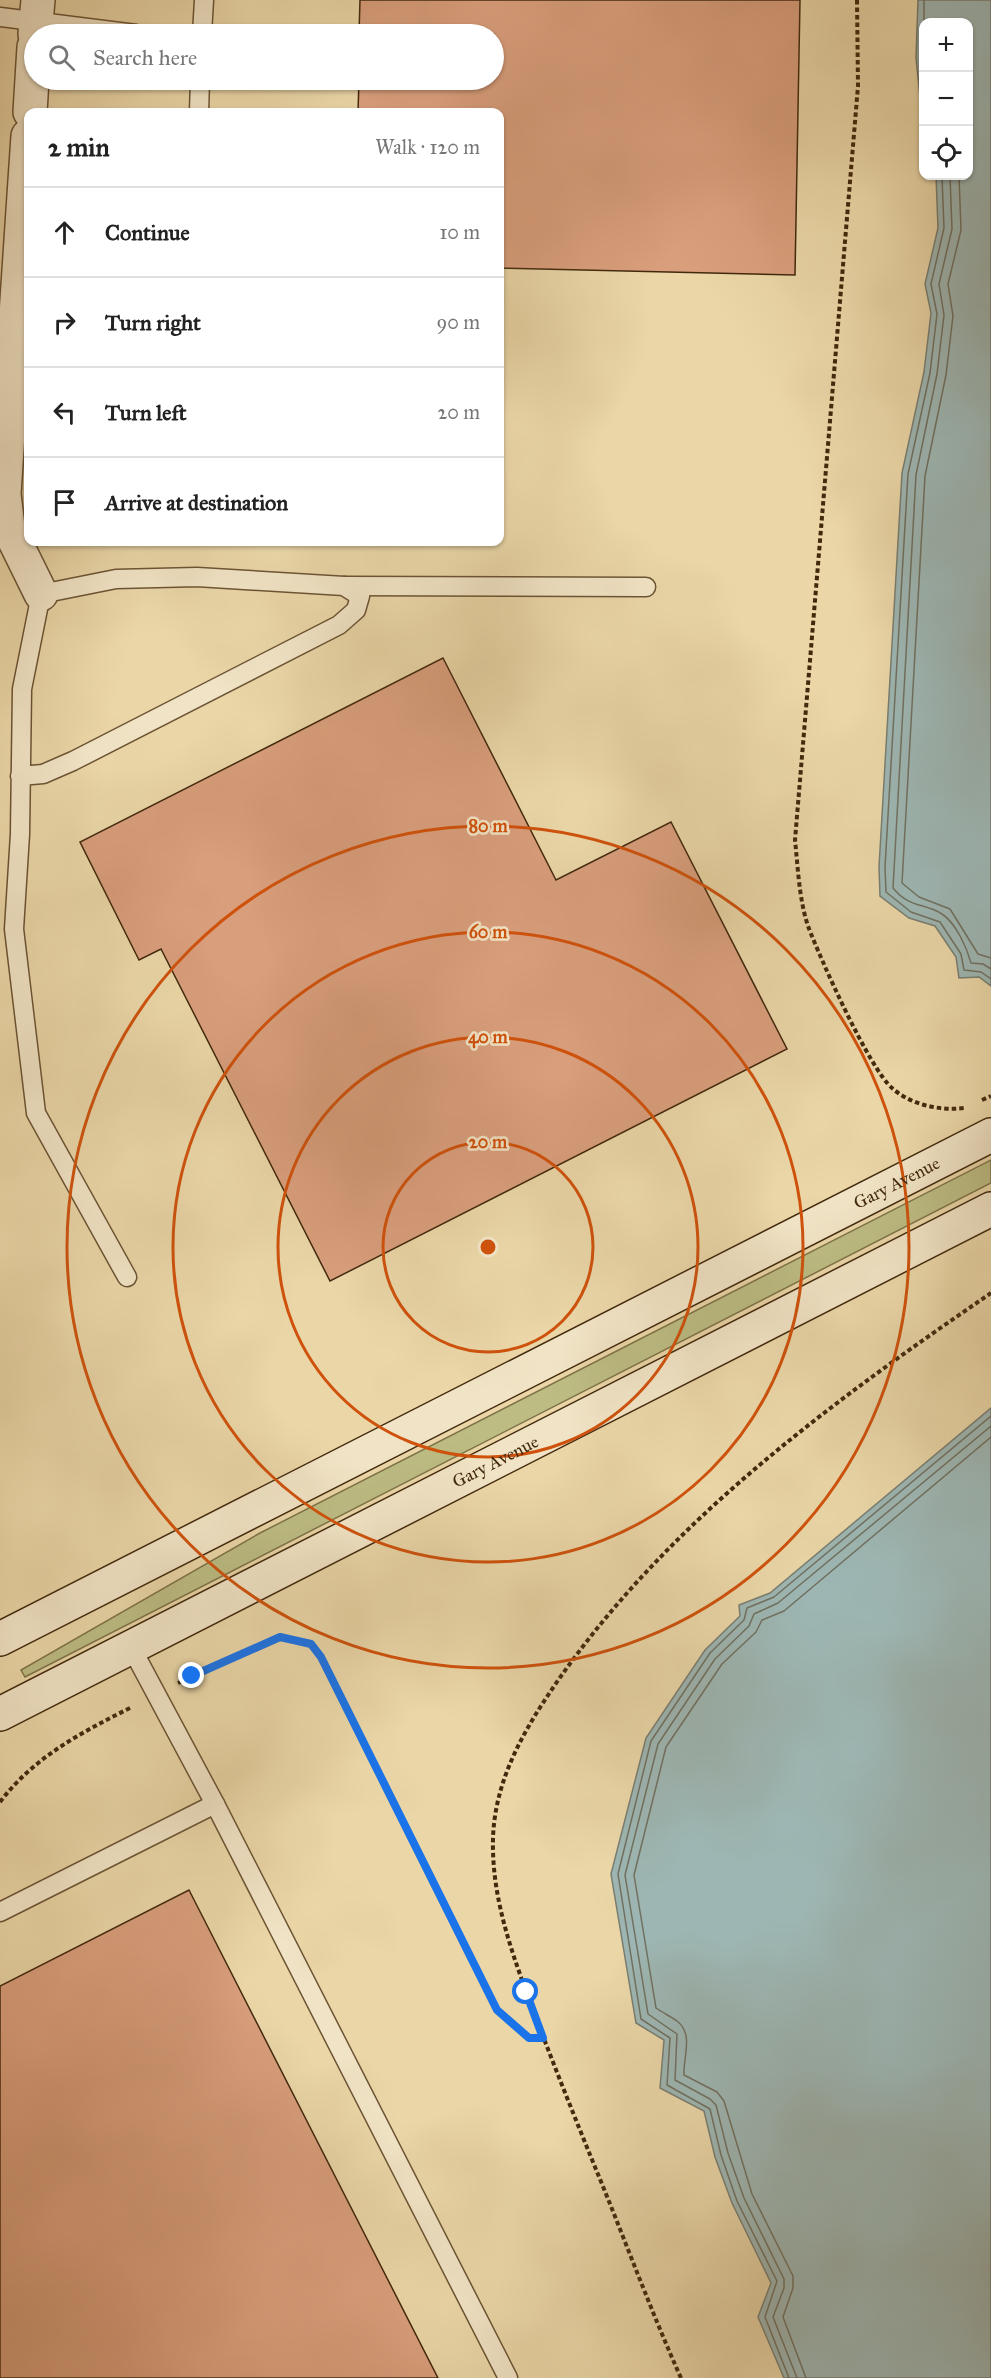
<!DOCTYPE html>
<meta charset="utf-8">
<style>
:root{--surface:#fff;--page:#f6f6f6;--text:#222;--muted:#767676;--line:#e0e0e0}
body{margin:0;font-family:"IM FELL Great Primer",serif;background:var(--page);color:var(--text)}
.controls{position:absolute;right:18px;top:18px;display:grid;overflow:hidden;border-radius:12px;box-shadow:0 2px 4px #0004}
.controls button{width:54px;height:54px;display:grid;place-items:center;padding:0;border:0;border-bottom:2px solid var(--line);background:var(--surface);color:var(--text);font:30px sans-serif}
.stop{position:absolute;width:18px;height:18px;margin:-14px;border:4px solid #1a73e8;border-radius:50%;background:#fff}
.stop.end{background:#1a73e8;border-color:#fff;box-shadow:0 2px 6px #0008}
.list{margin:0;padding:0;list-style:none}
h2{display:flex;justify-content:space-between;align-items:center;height:78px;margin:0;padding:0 24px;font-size:26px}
h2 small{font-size:20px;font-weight:400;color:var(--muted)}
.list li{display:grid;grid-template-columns:39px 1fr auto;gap:18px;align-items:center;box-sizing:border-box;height:90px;padding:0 24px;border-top:2px solid var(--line)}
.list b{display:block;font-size:22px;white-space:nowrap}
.list em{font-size:20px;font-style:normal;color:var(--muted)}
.icon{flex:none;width:33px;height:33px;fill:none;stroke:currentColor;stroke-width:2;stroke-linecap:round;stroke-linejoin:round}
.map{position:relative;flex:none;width:991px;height:2378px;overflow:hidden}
.search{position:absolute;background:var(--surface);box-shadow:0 2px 4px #0004;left:24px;top:24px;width:480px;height:66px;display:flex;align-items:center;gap:15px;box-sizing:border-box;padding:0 21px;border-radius:33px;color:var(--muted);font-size:22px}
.panel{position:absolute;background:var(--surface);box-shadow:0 2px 4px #0004;left:24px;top:108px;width:480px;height:438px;border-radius:12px}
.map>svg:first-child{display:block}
.green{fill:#bcbc83;stroke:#7f7248;stroke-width:1.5}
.water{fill:#9db6b3;stroke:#797e71;stroke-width:1.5}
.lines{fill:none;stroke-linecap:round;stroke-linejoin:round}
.shore{stroke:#707060;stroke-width:1.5}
.building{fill:#d99e7c;stroke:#42290d;stroke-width:1.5}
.lane-casing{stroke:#6c5434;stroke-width:21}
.street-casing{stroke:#6c5434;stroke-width:36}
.secondary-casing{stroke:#42290d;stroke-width:36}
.path{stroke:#42290d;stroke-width:4;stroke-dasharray:4.5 3;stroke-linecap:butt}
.lane{stroke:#f1e4c6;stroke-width:18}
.street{stroke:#f1e4c6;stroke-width:33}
.secondary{stroke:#f1e4c6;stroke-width:33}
.route{stroke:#1a73e8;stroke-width:8}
.ring{fill:none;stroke:#cf520c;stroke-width:3}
.labels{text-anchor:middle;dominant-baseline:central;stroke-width:5;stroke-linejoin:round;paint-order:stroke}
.street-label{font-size:18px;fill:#42290d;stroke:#f1e4c6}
.centre{fill:#cf520c;stroke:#f1e4c6;stroke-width:3}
.ring-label{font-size:18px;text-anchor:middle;font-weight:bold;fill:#cf520c;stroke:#f1e4c6;stroke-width:5;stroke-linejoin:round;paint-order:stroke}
</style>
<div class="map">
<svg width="991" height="2378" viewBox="0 0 991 2378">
<rect width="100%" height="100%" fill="#ead6a7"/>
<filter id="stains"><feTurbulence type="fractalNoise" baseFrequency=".00333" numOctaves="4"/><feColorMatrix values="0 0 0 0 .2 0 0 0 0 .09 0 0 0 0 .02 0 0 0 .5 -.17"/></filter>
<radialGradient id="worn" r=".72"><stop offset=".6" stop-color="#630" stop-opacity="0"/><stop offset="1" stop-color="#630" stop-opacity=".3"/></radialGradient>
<!-- green -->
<path class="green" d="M991 1160V1183L25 1677 21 1670 260 1533Z"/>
<!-- water -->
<g class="water">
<path d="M918 0H991V986L979 977 959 978 956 957 935 926 909 918 880 896 879 867 902 473 924 372 931 313 925 284 938 228 936 176H968V22H924L923 124 916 58Z"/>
<path d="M991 1408V2378H784L758 2317 771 2283 732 2203 715 2157 704 2111 660 2088 664 2040 636 2023 611 1874 646 1738 705 1650 740 1616 739 1605 770 1593Z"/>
</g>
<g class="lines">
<!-- shore -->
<g class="shore">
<path d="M924 76V0"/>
<path d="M942 176 944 228 931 284 937 314 930 373 908 474 885 867 886 892 911 912 940 922 961 954 964 970 981 972 991 979"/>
<path d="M950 176 952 229 939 284 944 315 937 374 916 475 893 888C909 908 925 903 942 914 956 923 967 948 971 963L983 964 991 969"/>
<path d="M959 176 961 230 948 284 953 316 946 375 925 476 902 883 919 897 950 909 978 954 991 958"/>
<path d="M789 2378 765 2317 777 2281 737 2201 721 2155 710 2109 667 2085 670 2038 641 2019 618 1874 651 1741 710 1653 744 1620 747 1608 774 1597 991 1416"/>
<path d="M797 2378 773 2317 784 2288V2279L744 2198 728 2153 716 2105 710 2099 675 2080 677 2034 648 2014 625 1875 658 1744 715 1659 749 1626 754 1614 778 1603 991 1426"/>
<path d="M806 2378 783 2317 793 2288V2276L752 2194 724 2101 717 2092 684 2075C683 2057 694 2034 677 2021 670 2016 663 2013 656 2008L634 1875 666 1747 722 1664 756 1632 762 1620 784 1611 991 1437"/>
</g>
</g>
<!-- building -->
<g class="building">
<path d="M360 0H800L795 275 500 268V112H358L359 80H494V34H359Z"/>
<path d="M443 658 556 880 671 822 787 1049 330 1281 161 949 139 960 80 842Z"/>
<path d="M189 1890 438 2378H0V1986Z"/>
</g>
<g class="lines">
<!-- lane casing -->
<g class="lane-casing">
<g id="lane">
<path d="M0 17 136 34"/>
<path d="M202 34 204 0"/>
<path d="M199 112 200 80"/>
<path d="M344 586 646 587"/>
<path d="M20 776 43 774 73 761 339 625 356 610 360 596 344 586 197 577 116 579 41 594 22 689 20 834 14 929 36 1113 127 1277"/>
<path d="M131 1647 215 1804 508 2378"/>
<path d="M0 1912 215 1804"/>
</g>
</g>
<!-- street casing -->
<g class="street-casing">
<g id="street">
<path d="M35 34 38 0"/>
<path d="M30 112 34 47"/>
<path d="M28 136 4 494 8 527 41 594"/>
</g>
</g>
<!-- secondary casing -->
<g class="secondary-casing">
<g id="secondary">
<path id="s1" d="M0 1639 991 1135"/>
<path id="s2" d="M0 1714 991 1209"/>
</g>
</g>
<!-- path -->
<g class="path">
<path d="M857 0 858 86 795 840C798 868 799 899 808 926 820 958 869 1068 892 1088 911 1105 940 1111 964 1108"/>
<path d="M982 1100 991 1096"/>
<path d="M178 1683 281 1637 311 1644 321 1657 497 2010 529 2038 543 2039"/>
<path d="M0 1802C34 1757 82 1732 132 1707"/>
<path d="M681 2378C650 2309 624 2237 595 2167 575 2118 555 2068 536 2018 516 1964 494 1908 493 1850 491 1785 523 1731 559 1679 671 1519 832 1402 991 1293"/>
</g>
<!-- lane -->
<use href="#lane" class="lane"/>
<!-- street -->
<use href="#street" class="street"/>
<!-- secondary -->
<use href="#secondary" class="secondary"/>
</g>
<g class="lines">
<!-- route -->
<path class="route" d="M192 1676 280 1637 311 1644 321 1657 497 2010 529 2038H543L526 1992"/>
</g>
<!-- distance rings -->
<g class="ring">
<circle cx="488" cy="1247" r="105"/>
<circle cx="488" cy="1247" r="210"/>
<circle cx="488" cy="1247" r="315"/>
<circle cx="488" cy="1247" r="421"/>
</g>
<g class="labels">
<!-- street labels -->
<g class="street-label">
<text stroke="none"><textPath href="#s1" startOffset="1006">Gary Avenue</textPath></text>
<text stroke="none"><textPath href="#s2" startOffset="556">Gary Avenue</textPath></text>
</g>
</g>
<circle cx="488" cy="1247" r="9" class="centre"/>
<g class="ring-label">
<text x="488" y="832">80 m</text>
<text x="488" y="938">60 m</text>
<text x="488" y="1043">40 m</text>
<text x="488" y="1148">20 m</text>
</g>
<rect width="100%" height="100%" filter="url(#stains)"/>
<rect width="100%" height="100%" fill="url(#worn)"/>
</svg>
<div class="controls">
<button>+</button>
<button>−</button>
<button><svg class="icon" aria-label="locate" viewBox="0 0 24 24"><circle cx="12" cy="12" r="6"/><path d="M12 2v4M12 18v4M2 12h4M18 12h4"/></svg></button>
</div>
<div class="stop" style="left:526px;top:1992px"></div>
<div class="stop end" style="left:192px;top:1676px"></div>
<div class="search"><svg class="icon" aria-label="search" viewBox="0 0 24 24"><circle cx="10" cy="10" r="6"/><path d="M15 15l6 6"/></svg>Search here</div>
<section class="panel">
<h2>2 min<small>Walk · 120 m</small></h2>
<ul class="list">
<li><svg class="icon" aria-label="ahead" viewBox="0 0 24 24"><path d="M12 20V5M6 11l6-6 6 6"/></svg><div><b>Continue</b></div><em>10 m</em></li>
<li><svg class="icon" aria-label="right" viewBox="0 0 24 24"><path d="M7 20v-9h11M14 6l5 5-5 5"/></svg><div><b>Turn right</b></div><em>90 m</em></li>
<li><svg class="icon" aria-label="left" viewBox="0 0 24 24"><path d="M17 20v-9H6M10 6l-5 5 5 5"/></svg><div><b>Turn left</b></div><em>20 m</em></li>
<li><svg class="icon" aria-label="arrive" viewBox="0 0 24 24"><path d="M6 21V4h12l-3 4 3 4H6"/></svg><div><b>Arrive at destination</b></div></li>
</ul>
</section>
</div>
